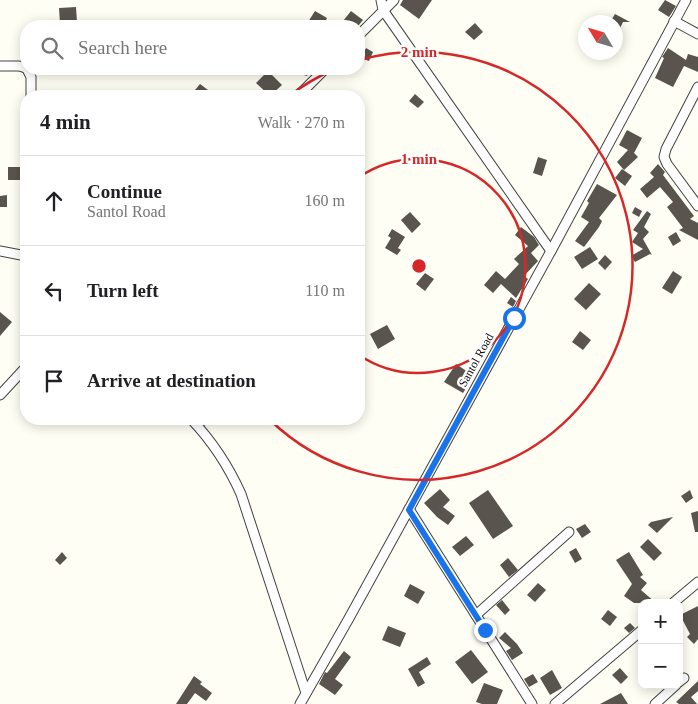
<!DOCTYPE html>
<meta charset="utf-8">
<style>
:root{--surface:#fff;--page:#f2f2f2;--text:#202124;--muted:#757577;--line:#e0e0e0}
body{margin:0;font-family:Georgia,serif;background:var(--page);color:var(--text)}
.controls{position:absolute;right:15px;bottom:15px;display:grid;overflow:hidden;border-radius:10px;box-shadow:0 2px 12px #0003}
.controls button{width:45px;height:45px;display:grid;place-items:center;padding:0;border:0;border-bottom:1px solid var(--line);background:var(--surface);color:var(--text);font:25px sans-serif}
.compass{position:absolute;left:578px;top:15px;width:45px;height:45px;border-radius:50%;background:var(--surface);box-shadow:0 2px 12px #0003;rotate:308deg}
.stop{position:absolute;width:15px;height:15px;margin:-11px;border:4px solid #1a73e8;border-radius:50%;background:#fff}
.stop.end{background:#1a73e8;border-color:#fff;box-shadow:0 1px 5px #0008}
.list{margin:0;padding:0;list-style:none}
h2{display:flex;justify-content:space-between;align-items:center;height:65px;margin:0;padding:0 20px;font-size:21px}
h2 small{font-size:16px;font-weight:400;color:var(--muted)}
.list li{display:grid;grid-template-columns:32px 1fr auto;gap:15px;align-items:center;box-sizing:border-box;height:90px;padding:0 20px;border-top:1px solid var(--line)}
.list b{display:block;font-size:19px;white-space:nowrap}
.list p{margin:0;font-size:16px;white-space:nowrap;color:var(--muted)}
.list em{font-size:16px;font-style:normal;color:var(--muted)}
.icon{flex:none;width:28px;height:28px;fill:none;stroke:currentColor;stroke-width:2;stroke-linecap:round;stroke-linejoin:round}
.map{position:relative;flex:none;width:698px;height:704px;overflow:hidden}
.search{position:absolute;background:var(--surface);box-shadow:0 2px 12px #0003;left:20px;top:20px;width:345px;height:55px;display:flex;align-items:center;gap:12px;box-sizing:border-box;padding:0 18px;border-radius:20px;color:var(--muted);font-size:19px}
.panel{position:absolute;background:var(--surface);box-shadow:0 2px 12px #0003;left:20px;top:90px;width:345px;height:335px;border-radius:20px}
.map>svg:first-child{display:block}
.building{fill:#59544d}
.lines{fill:none;stroke-linecap:round;stroke-linejoin:round}
.minor-casing{stroke:#434343;stroke-width:11}
.minor{stroke:#fff;stroke-width:9}
.route{stroke:#1a73e8;stroke-width:6}
.ring{fill:none;stroke:#d62828;stroke-width:2.5}
.labels{text-anchor:middle;dominant-baseline:central;stroke-width:5;stroke-linejoin:round;paint-order:stroke}
.street-label{font-size:12px;fill:#101010;stroke:#fff}
.centre{fill:#d62828;stroke:#fff;stroke-width:2.5}
.ring-label{font-size:15px;text-anchor:middle;font-weight:bold;fill:#d62828;stroke:#fff;stroke-width:5;stroke-linejoin:round;paint-order:stroke}
</style>
<div class="map">
<svg width="698" height="704" viewBox="0 0 698 704">
<rect width="100%" height="100%" fill="#fefef4"/>
<!-- building -->
<g class="building">
<path d="M403 0H432L419 19 400 5Z"/>
<path d="M665 0 676 6 669 17 658 10Z"/>
<path d="M76 7 77 22 60 24 59 8Z"/>
<path d="M315 11 327 18 326 20 335 26H316L308 22Z"/>
<path d="M351 11 363 20 358 26H339Z"/>
<path d="M615 14 630 22H623L616 36V22H610Z"/>
<path d="M475 23 483 32 474 40 465 32Z"/>
<path d="M366 48 373 52 369 61 361 58Z"/>
<path d="M668 48 686 60 688 54 698 57V72L684 66 673 87 655 78 664 58 662 57Z"/>
<path d="M288 69H310L307 76 288 70Z"/>
<path d="M268 71 282 85 270 96 256 83Z"/>
<path d="M200 84 216 96H190Z"/>
<path d="M415 94 424 102 418 108 409 101Z"/>
<path d="M627 130 642 138 634 153 638 157 624 170 617 162 628 150 619 145Z"/>
<path d="M538 157 547 160 542 176 533 173Z"/>
<path d="M658 164 665 172 663 175 694 216 690 219 698 223V240L679 230 683 228 667 207 673 202 660 187 647 198 640 189 654 177 650 173Z"/>
<rect x="8" y="167" width="13" height="13"/>
<path d="M622 169 632 176 625 186 615 178Z"/>
<path d="M597 184 617 195 599 218 602 221 599 227 584 247 575 241 589 222 581 217 589 203 587 201Z"/>
<path d="M7 195V207H0V196Z"/>
<path d="M635 207 642 211 639 217 632 213Z"/>
<path d="M647 211 651 214 644 227 649 232 643 239 652 255 650 254 635 262 631 256 643 249 632 242 638 233 633 230Z"/>
<path d="M410 212 421 224 412 233 401 220Z"/>
<path d="M521 227 534 237 539 245 531 253 538 261 524 276 528 279 516 298 501 284 493 293 484 285 496 271 505 279 519 264 514 259 528 246 515 235Z"/>
<path d="M392 229 405 237 398 248 401 250 397 255 385 248 391 238 388 236Z"/>
<path d="M676 232 681 241 673 246 668 237Z"/>
<path d="M590 247 598 259 582 269 574 257Z"/>
<path d="M605 255 612 262 605 270 598 263Z"/>
<path d="M673 271 682 277 672 294 662 288Z"/>
<path d="M425 273 434 279 425 291 416 284Z"/>
<path d="M589 283 601 294 586 310 574 299Z"/>
<path d="M511 297 516 301 513 307 507 303Z"/>
<path d="M0 312 12 322 0 336Z"/>
<path d="M387 325 395 339 378 349 370 334Z"/>
<path d="M580 331 591 340 583 350 572 342Z"/>
<path d="M456 364 474 376 463 393 444 382Z"/>
<path d="M440 489 450 500 443 507 455 516 448 525 437 517 424 503Z"/>
<path d="M488 490 513 526 493 539 469 503Z"/>
<path d="M690 490 693 498 686 503 681 496Z"/>
<path d="M698 511V532H695L691 513Z"/>
<path d="M673 517 657 533 648 525 651 522Z"/>
<path d="M585 524 591 532 582 538 576 529Z"/>
<path d="M466 536 474 545 460 556 452 547Z"/>
<path d="M648 539 662 553 654 561 640 547Z"/>
<path d="M576 548 582 559 575 563 569 552Z"/>
<path d="M62 552 67 558 60 565 55 560Z"/>
<path d="M629 552 643 575 640 577 647 583 641 590 656 603H634L624 596 632 584 616 560Z"/>
<path d="M508 558 518 570 509 577 500 565Z"/>
<path d="M538 583 546 590 535 602 527 595Z"/>
<path d="M410 584 425 592 418 604 404 596Z"/>
<path d="M502 600 510 610 505 615 496 605Z"/>
<path d="M698 606V639L694 644 687 637 690 634 680 615Z"/>
<path d="M608 610 617 617 610 626 601 619Z"/>
<path d="M630 623 635 628 629 633 624 628Z"/>
<path d="M388 626 406 633 400 647 382 640Z"/>
<path d="M505 632 517 644 523 653 512 660 506 651 511 648 499 638Z"/>
<path d="M471 650 488 672 472 684 455 662Z"/>
<path d="M344 651 351 657 335 679 343 685 335 695 319 684 325 672 327 673Z"/>
<path d="M427 657 431 664 419 672 425 683 418 687 408 669Z"/>
<path d="M620 668 628 677 621 684 612 675Z"/>
<path d="M552 670 562 688 550 695 540 678Z"/>
<path d="M533 674 538 682 529 687 524 679Z"/>
<path d="M194 676 202 682 200 684 212 693 206 701 195 693 187 704H176Z"/>
<path d="M698 681V691L691 697 697 704H679L676 702Z"/>
<path d="M484 683 503 690 497 704H482L476 702Z"/>
<path d="M621 693 628 704H600Z"/>
</g>
<g class="lines">
<!-- minor casing -->
<g class="minor-casing">
<g id="minor">
<path d="M381 0 383 10 551 251"/>
<path d="M674 21 698 34"/>
<path d="M359 35 394 0"/>
<path d="M0 66H19L26 68"/>
<path d="M27 69 31 77V96"/>
<path d="M698 87 666 149 664 157 667 164 698 206"/>
<path d="M298 96 325 69"/>
<path d="M0 251 26 256"/>
<path d="M0 395 26 367"/>
<path d="M191 419C213 442 228 465 241 494L306 693"/>
<path d="M196 424 205 419"/>
<path d="M409 509 532 704"/>
<path d="M673 603 698 582"/>
<path d="M476 615 569 532"/>
<path d="M679 682 684 678"/>
<path d="M300 704 348 620 551 251 686 0"/>
<path d="M555 704 642 630"/>
<path d="M655 704 676 685"/>
</g>
</g>
<!-- minor -->
<use href="#minor" class="minor"/>
</g>
<g class="lines">
<!-- route -->
<path class="route" d="M485 630 409 510 514 318"/>
</g>
<!-- distance rings -->
<g class="ring">
<path d="M359 177A107 107 0 1 1 359 355"/>
<path d="M289 96A214 214 0 0 1 335 69M360 60A214 214 0 1 1 270 420"/>
</g>
<g class="labels">
<!-- street labels -->
<g class="street-label">
<text transform="translate(476 360) rotate(-61)">Santol Road</text>
</g>
</g>
<circle cx="419" cy="266" r="8" class="centre"/>
<g class="ring-label">
<text x="419" y="57">2 min</text>
<text x="419" y="164">1 min</text>
</g>
</svg>
<div class="controls">
<button>+</button>
<button>−</button>
</div>
<svg class="compass" viewBox="-18 -18 36 36"><path d="M0-13l5 13h-10z" fill="#e53935"/><path d="M0 13l5-13h-10z" fill="#757577"/></svg>
<div class="stop" style="left:514px;top:318px"></div>
<div class="stop end" style="left:485px;top:630px"></div>
<div class="search"><svg class="icon" aria-label="search" viewBox="0 0 24 24"><circle cx="10" cy="10" r="6"/><path d="M15 15l6 6"/></svg>Search here</div>
<section class="panel">
<h2>4 min<small>Walk · 270 m</small></h2>
<ul class="list">
<li><svg class="icon" aria-label="ahead" viewBox="0 0 24 24"><path d="M12 20V5M6 11l6-6 6 6"/></svg><div><b>Continue</b><p>Santol Road</p></div><em>160 m</em></li>
<li><svg class="icon" aria-label="left" viewBox="0 0 24 24"><path d="M17 20v-9H6M10 6l-5 5 5 5"/></svg><div><b>Turn left</b></div><em>110 m</em></li>
<li><svg class="icon" aria-label="arrive" viewBox="0 0 24 24"><path d="M6 21V4h12l-3 4 3 4H6"/></svg><div><b>Arrive at destination</b></div></li>
</ul>
</section>
</div>
